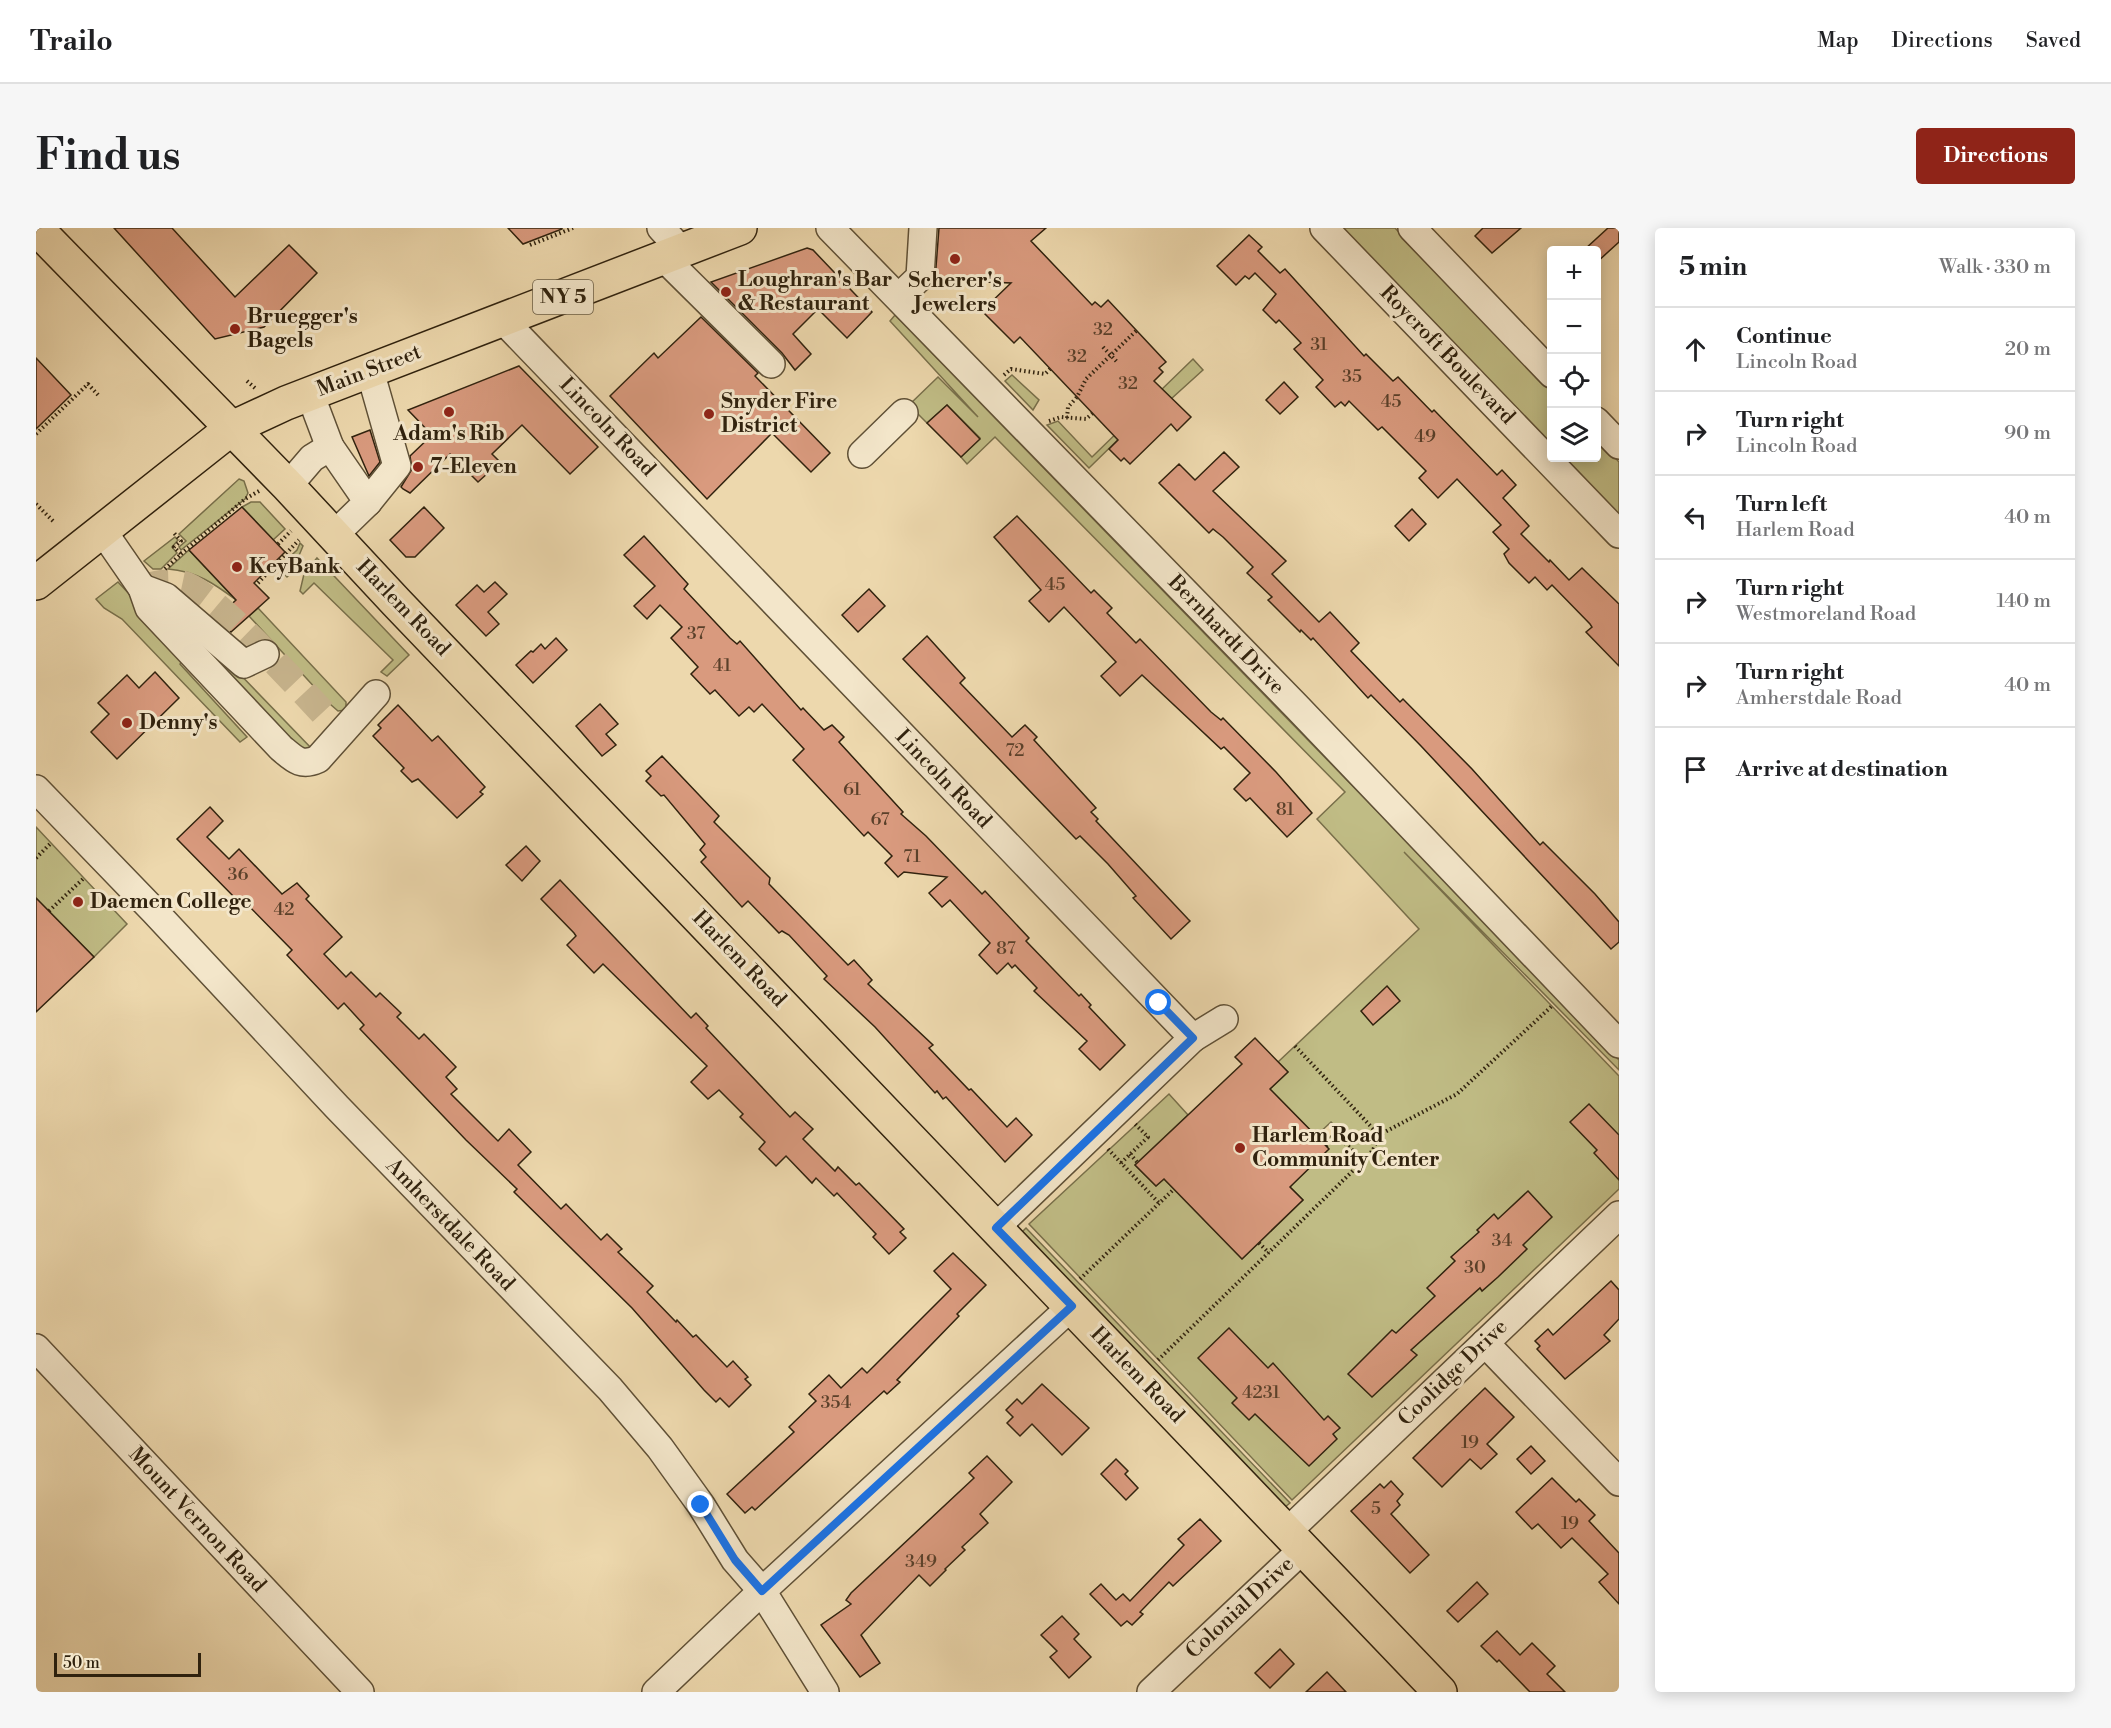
<!DOCTYPE html>
<meta charset="utf-8">
<style>
:root{--surface:#fff;--page:#f6f6f6;--text:#202124;--muted:#757577;--line:#e0e0e0;--accent:#8f2418}
body{margin:0;font-family:"Libre Bodoni",serif;background:var(--page);color:var(--text)}
.controls{position:absolute;right:18px;top:18px;display:grid;overflow:hidden;border-radius:6px;box-shadow:0 3px 15px #0003}
.controls button{width:54px;height:54px;display:grid;place-items:center;padding:0;border:0;border-bottom:2px solid var(--line);background:var(--surface);color:var(--text);font:30px sans-serif}
.scale{position:absolute;left:18px;bottom:15px;width:147px;box-sizing:border-box;padding-left:6px;border:3px solid #30220e;border-top:0;font-size:16px;line-height:21px;white-space:nowrap;color:#30220e;-webkit-text-stroke:4px #f3e6ca;paint-order:stroke}
.stop{position:absolute;width:18px;height:18px;margin:-14px;border:4px solid #1a73e8;border-radius:50%;background:#fff}
.stop.end{background:#1a73e8;border-color:#fff;box-shadow:0 2px 6px #0008}
.list{margin:0;padding:0;list-style:none}
h2{display:flex;justify-content:space-between;align-items:center;height:78px;margin:0;padding:0 24px;font-size:26px}
h2 small{font-size:20px;font-weight:400;color:var(--muted)}
.list li{display:grid;grid-template-columns:39px 1fr auto;gap:18px;align-items:center;box-sizing:border-box;height:84px;padding:0 24px;border-top:2px solid var(--line)}
.list b{display:block;font-size:22px;white-space:nowrap}
.list p{margin:0;font-size:20px;white-space:nowrap;color:var(--muted)}
.list em{font-size:20px;font-style:normal;color:var(--muted)}
.icon{flex:none;width:33px;height:33px;fill:none;stroke:currentColor;stroke-width:2;stroke-linecap:round;stroke-linejoin:round}
.map{position:relative;flex:none;width:1583px;height:1464px;overflow:hidden;border-radius:6px}
header{display:flex;align-items:center;gap:36px;box-sizing:border-box;height:84px;padding:0 30px;background:var(--surface);border-bottom:2px solid var(--line)}
header strong{font-size:28px}
nav{display:flex;gap:33px;margin-inline-start:auto;font-size:21px}
.intro{display:flex;align-items:center;justify-content:space-between;box-sizing:border-box;height:144px;padding:0 36px}
h1{margin:0;font-size:42px}
.button{padding:15px 27px;border-radius:6px;background:var(--accent);color:#fff;font-size:21px;font-weight:700}
main{display:flex;gap:36px;padding:0 36px}
aside{flex:1;background:var(--surface);border-radius:6px;box-shadow:0 3px 15px #0003}
.map>svg:first-child{display:block}
.green{fill:#c0bc85;stroke:#786f4a;stroke-width:1.5}
.building{fill:#d99a7e;stroke:#30220e;stroke-width:1.5}
.lines{fill:none;stroke-linecap:round;stroke-linejoin:round}
.minor-tunnel{stroke:#c7b48d;stroke-width:27;stroke-dasharray:27 14;stroke-linecap:butt}
.minor-casing{stroke:#5f5036;stroke-width:30}
.major-casing{stroke:#30220e;stroke-width:36}
.path{stroke:#30220e;stroke-width:4;stroke-dasharray:1.5 3;stroke-linecap:butt}
.minor{stroke:#f3e6ca;stroke-width:27}
.major{stroke:#edd8ad;stroke-width:33}
.route{stroke:#1a73e8;stroke-width:8}
.poi-dot{fill:#8f2418;stroke:#f3e6ca;stroke-width:2}
.labels{text-anchor:middle;dominant-baseline:central;stroke-width:6;stroke-linejoin:round;paint-order:stroke}
.number-label{font-size:18px;fill:#5a402a}
.shield{fill:#f3e6ca;stroke:#6a5d46;stroke-width:1.5}
.shield-label{font-size:20px;font-weight:bold;fill:#30220e}
.poi-label{font-size:21px;font-weight:bold;fill:#30220e;stroke:#f3e6ca;text-anchor:start}
.street-label{font-size:21px;fill:#30220e;stroke:#f3e6ca}
</style>
<header>
<strong>Trailo</strong>
<nav><a>Map</a><a>Directions</a><a>Saved</a></nav>
</header>
<div class="intro"><h1>Find us</h1><a class="button">Directions</a></div>
<main>
<div class="map">
<svg width="1583" height="1464" viewBox="0 0 1583 1464">
<rect width="100%" height="100%" fill="#edd8ad"/>
<filter id="stains"><feTurbulence type="fractalNoise" baseFrequency=".00333" numOctaves="4"/><feColorMatrix values="0 0 0 0 .2 0 0 0 0 .09 0 0 0 0 .02 0 0 0 .5 -.17"/></filter>
<radialGradient id="worn" r=".72"><stop offset=".6" stop-color="#630" stop-opacity="0"/><stop offset="1" stop-color="#630" stop-opacity=".3"/></radialGradient>
<!-- green -->
<g class="green">
<path d="M1301 0H1359L1515 163V224Z"/>
<path d="M859 87 1583 832V842L1368 624 1583 848V961L1256 1272 993 996 1133 866 1152 887 1099 937 1120 958 1128 951 1206 1031 1267 972 1254 959 1287 916 1302 901 1295 894 1280 908 1234 861 1252 844 1242 834 1383 701 1281 591 1309 564 959 209 931 236 925 229 944 210 911 177 891 195 873 177 902 149 942 189 854 93Z"/>
<path d="M1157 131 1167 142 1104 199 1099 195 1053 240 1011 197 1022 193 1056 229Z"/>
<path d="M976 147 1003 172 997 182 969 153Z"/>
<path d="M1561 210 1583 234V295L1521 230H1560Z"/>
<path d="M203 251 208 253 212 265 209 271 145 322 143 319 150 313 143 306Z"/>
<path d="M215 274H224L249 301 237 312 206 279Z"/>
<path d="M139 309 142 312 136 319 141 325 125 341H117L108 333Z"/>
<path d="M264 315 267 318 256 344 251 349 242 340 261 322Z"/>
<path d="M153 322 200 372C179 356 160 343 132 341Z"/>
<path d="M281 330 373 427 351 448 345 444 357 432 278 355 267 366 264 363 268 346Z"/>
<path d="M82 354 149 426 144 436 211 509 204 514 86 391 68 380 60 371Z"/>
<path d="M121 371 196 438 277 522 268 530Z"/>
<path d="M222 380 310 474V482L302 483 294 476 213 388Z"/>
<path d="M0 599 91 696 58 729 0 670Z"/>
<path d="M990 1000 1254 1275 1249 1279 986 1004Z"/>
</g>
<!-- building -->
<g class="building">
<path d="M78 0H136L199 69 253 17 281 45 228 99 179 111Z"/>
<path d="M472 0H526V1L487 16Z"/>
<path d="M903 0H1010L995 13 1056 77 1059 74 1065 79 1072 72 1130 134 1123 140 1127 144 1118 153 1155 189 1141 203 1135 196 1094 236 1088 230 1085 233 1073 221 1082 212 984 109 978 115 946 83 975 55 899 52Z"/>
<path d="M1447 0H1485L1456 25 1439 8Z"/>
<path d="M1572 0H1583V14L1560 35V22H1548Z"/>
<path d="M1213 7 1226 19 1222 23 1244 45 1249 41 1328 128 1330 126 1357 153 1362 149 1396 184 1398 182 1461 247 1466 242 1480 257 1467 270 1493 298 1485 306 1513 334 1514 332 1533 352 1546 340 1583 376V438L1550 404 1556 399 1554 396 1516 357 1511 362 1499 349 1493 355 1473 335 1468 326 1473 321 1457 304 1465 297 1421 251 1402 270 1383 250 1390 243 1346 199 1342 202 1313 173 1309 178 1305 174 1299 179 1280 159 1287 152 1258 121 1265 115 1243 92 1240 95 1227 82 1240 66 1219 45 1213 51 1209 48 1200 57 1181 38Z"/>
<path d="M771 20 777 22 836 84 811 110 782 81 757 106 775 126 759 142 746 125 675 54Z"/>
<path d="M665 89 722 145 719 148 794 225 775 244 736 205 671 271 574 168 618 125 622 130Z"/>
<path d="M0 130 35 167 0 201Z"/>
<path d="M483 138 562 219 534 246 486 197 456 226 464 234 442 254 414 226 374 265 367 261 365 259 376 241 374 228 396 207 372 182Z"/>
<path d="M1248 154 1262 169 1244 186 1230 172Z"/>
<path d="M911 177 944 211 925 229 891 195Z"/>
<path d="M334 202 344 234 333 248 316 209Z"/>
<path d="M1188 224 1203 239 1177 263 1250 333 1236 346 1283 394 1294 384 1323 415 1315 423 1364 474 1367 471 1436 541 1504 617 1507 614 1559 666 1583 694V714L1575 721 1385 518 1335 467 1332 470 1277 410 1275 412 1265 402 1264 404 1232 372 1236 369 1211 345 1217 339 1187 309 1177 301 1173 305 1123 255 1143 236 1159 252Z"/>
<path d="M206 279 249 324 218 355 233 370 195 404 180 391 200 372 153 322Z"/>
<path d="M388 279 408 300 379 329H370L354 312Z"/>
<path d="M1376 281 1390 296 1373 313 1359 298Z"/>
<path d="M981 288 1055 365 1058 362 1076 380 1071 385 1100 415 1104 411 1175 484 1185 492 1187 490 1240 544 1276 585 1251 609 1214 570 1210 573 1198 561 1214 545 1188 519 1185 521 1106 447 1084 468 1065 448 1080 434 1028 379 1013 394 993 373 1005 362 958 309Z"/>
<path d="M608 308 652 356 648 361 694 410 701 416 704 413 765 482 767 480 788 502 796 497 808 509 803 514 867 584 865 586 890 608 946 666 949 663 993 710 990 713 1043 768 1045 766 1055 777 1053 779 1089 817 1064 842 1043 821 1051 813 998 763 1001 760 979 737 976 740 972 735 961 746 943 727 954 715 914 672 906 679 893 665 911 649 868 644 862 649 849 635 856 628 832 604 828 608 757 532 768 521 726 476 718 484 713 479 703 488 679 462 674 466 655 446 662 439 635 410 646 399 624 377 611 391 598 378 619 358 588 327Z"/>
<path d="M459 354 471 366 452 384 463 396 450 408 420 377 441 357 448 364Z"/>
<path d="M833 361 849 378 822 404 806 387Z"/>
<path d="M891 408 929 450 924 455 976 509 989 497 1001 509 998 512 1060 580 1055 584 1062 591 1060 593 1152 691 1154 693 1135 711 1097 670 1100 668 1072 636 1044 608 1040 611 867 431Z"/>
<path d="M520 410 531 422 497 455 480 437 495 423 497 424 505 416 509 421Z"/>
<path d="M119 444 143 470 81 531 55 504 73 486 62 475 91 447 103 460Z"/>
<path d="M564 476 582 496 570 506 580 517 566 528 540 498Z"/>
<path d="M362 477 396 513 402 508 449 559 444 564 447 566 421 590 382 551 376 554 365 543 368 540 337 508 345 500 342 497Z"/>
<path d="M626 528 683 588 678 594 734 650 733 656 812 737 818 732 836 752 832 756 897 817 893 820 933 862 935 861 971 899 980 890 996 907 969 934 910 869 907 871 901 863 899 865 839 799 788 751 791 748 753 707 746 703 743 705 712 673 706 679 665 634 670 629 664 622 669 616 628 567 625 568 610 553 615 548 610 543Z"/>
<path d="M174 579 187 593 171 609 193 631 203 621 246 666 261 655 273 668 270 671 306 709 288 726 310 749 315 744 340 769 344 765 365 785 361 789 383 811 388 806 420 839 410 849 421 861 415 866 462 913 473 901 495 924 482 937 525 981 530 976 565 1012 571 1006 586 1021 582 1024 617 1058 611 1064 640 1094 641 1092 657 1109 660 1107 691 1139 697 1133 712 1149 709 1151 715 1157 693 1179 684 1170 680 1174 668 1162 596 1080 478 964 481 961 430 912 324 801 328 797 308 775 302 781 251 727 256 722 205 670 202 673 141 611Z"/>
<path d="M490 618 504 633 486 653 470 637Z"/>
<path d="M524 652 655 790 660 785 672 798 670 800 754 889 759 884 777 901 767 911 799 943 802 939 820 957 823 955 868 1001 864 1004 870 1010 853 1026 837 1009 840 1006 801 965 798 968 780 950 776 955 750 928 740 938 723 921 729 914 704 889 707 886 683 862 672 871 655 854 671 838 567 736 558 745 531 717 540 708 538 705 505 671Z"/>
<path d="M0 670 58 729 0 784Z"/>
<path d="M1351 758 1364 773 1337 797 1325 783Z"/>
<path d="M1219 810 1252 844 1234 861 1293 921 1254 959 1267 972 1206 1031 1128 951 1120 958 1099 937 1206 836 1199 829Z"/>
<path d="M1553 876 1583 907V952L1558 925 1561 922 1534 894Z"/>
<path d="M1492 963 1516 989 1487 1017 1491 1021 1462 1049 1446 1063 1444 1060 1375 1122 1381 1127 1336 1169 1312 1146 1356 1102 1360 1105 1399 1068 1391 1060 1419 1033 1415 1029 1443 1004 1441 1002 1458 986 1462 991Z"/>
<path d="M917 1025 950 1057 921 1086 923 1088 861 1152 864 1154 851 1166 848 1163 719 1282 716 1279 709 1285 691 1266 758 1204 753 1199 780 1173 773 1166 793 1147 805 1160 826 1140 831 1145 915 1061 898 1043Z"/>
<path d="M1575 1053 1583 1062V1091L1568 1107 1574 1113 1529 1151 1501 1121 1504 1118 1499 1113 1512 1101 1517 1107Z"/>
<path d="M1193 1100 1232 1140 1237 1135 1288 1192 1292 1188 1304 1200 1297 1206 1301 1211 1273 1238 1219 1186 1213 1192 1196 1175 1201 1170 1162 1130Z"/>
<path d="M1006 1156 1053 1200 1026 1227 996 1196 984 1208 971 1195 977 1189 970 1182 981 1171 986 1176Z"/>
<path d="M1449 1160 1478 1189 1451 1216 1461 1226 1445 1241 1434 1231 1406 1259 1377 1230Z"/>
<path d="M1495 1218 1509 1233 1495 1246 1481 1231Z"/>
<path d="M951 1228 976 1254 944 1286 952 1295 926 1319 929 1322 909 1341 910 1342 894 1358 883 1347 825 1407 844 1435 824 1449 785 1397 815 1376 810 1372 815 1365 938 1250 933 1245Z"/>
<path d="M1080 1231 1092 1243 1089 1246 1102 1260 1090 1272 1065 1246Z"/>
<path d="M1516 1250 1540 1274 1543 1271 1559 1287 1553 1293 1583 1325V1376L1563 1354 1572 1346 1536 1310 1525 1320 1502 1296 1496 1301 1480 1284Z"/>
<path d="M1355 1253 1367 1266 1361 1273 1364 1277 1355 1286 1393 1327 1374 1345 1315 1283 1344 1256 1348 1260Z"/>
<path d="M1164 1291 1185 1313 1137 1358 1133 1354 1104 1384 1107 1386 1096 1397 1091 1393 1085 1398 1054 1366 1065 1356 1080 1372 1087 1366 1094 1373 1148 1317 1142 1311Z"/>
<path d="M1441 1354 1452 1366 1422 1394 1411 1383Z"/>
<path d="M1026 1388 1043 1406 1038 1411 1055 1429 1033 1450 1014 1429 1021 1423 1005 1407Z"/>
<path d="M1461 1403 1484 1427 1496 1415 1519 1438 1511 1446 1529 1464H1494L1463 1432 1461 1434 1445 1418Z"/>
<path d="M1244 1421 1258 1436 1234 1460 1219 1445Z"/>
<path d="M1291 1444 1310 1464H1270Z"/>
</g>
<g class="lines">
<!-- minor-tunnel -->
<path class="minor-tunnel" d="M106 360C119 356 132 353 146 356 177 362 277 475 304 503"/>
<!-- minor casing -->
<g class="minor-casing">
<g id="minor">
<path d="M625 0 646 23"/>
<path d="M794 0 1261 479 1583 816"/>
<path d="M1288 0 1583 306"/>
<path d="M1376 0 1516 146"/>
<path d="M628 30 735 136"/>
<path d="M863 69 884 49 887 0"/>
<path d="M467 92 1157 810 959 1000"/>
<path d="M274 166 294 219"/>
<path d="M1560 193 1583 217"/>
<path d="M826 226 868 185"/>
<path d="M252 258 276 230 294 219 332 274 298 307"/>
<path d="M332 274 361 238 334 143"/>
<path d="M66 302 106 360 113 380 245 520C258 531 265 539 282 531L340 466"/>
<path d="M106 360 130 369 208 436 229 426"/>
<path d="M0 561 118 683 301 879 574 1161 624 1220 665 1277 699 1332 726 1363 789 1464"/>
<path d="M1157 810 1188 791"/>
<path d="M1449 1115 1583 1254"/>
<path d="M0 1120 324 1464"/>
<path d="M1251 1304 1583 987"/>
<path d="M620 1464 726 1363 1036 1078"/>
<path d="M1115 1464 1267 1321"/>
</g>
</g>
<!-- major casing -->
<g class="major-casing">
<g id="major">
<path d="M0 0 252 258 360 374 1404 1464"/>
<path d="M0 355 196 200 250 175 704 0"/>
</g>
</g>
<!-- path -->
<g class="path">
<path d="M494 17 537 0"/>
<path d="M1067 119 1082 135"/>
<path d="M968 147 975 141 1009 146 1014 141"/>
<path d="M211 153 219 160"/>
<path d="M1031 190 1032 179 1041 169 1050 151 1100 103"/>
<path d="M1013 193 1025 189 1050 191 1057 185"/>
<path d="M0 206 52 156 63 168"/>
<path d="M0 276 18 294"/>
<path d="M242 316 255 303"/>
<path d="M145 326 209 271 223 263"/>
<path d="M129 341 145 326 138 319 145 313 138 305"/>
<path d="M222 355 263 312"/>
<path d="M0 630 15 615"/>
<path d="M13 683 48 650"/>
<path d="M1259 818 1343 907 1421 866 1517 777"/>
<path d="M1290 918 1301 907 1327 933"/>
<path d="M1072 921 1123 975"/>
<path d="M1094 926 1102 935"/>
<path d="M1085 935 1112 909 1099 896"/>
<path d="M1223 1015 1233 1025"/>
<path d="M1044 1051 1138 961"/>
<path d="M1122 1132 1327 933 1337 922 1343 907"/>
</g>
<!-- minor -->
<use href="#minor" class="minor"/>
<!-- major -->
<use href="#major" class="major"/>
</g>
<g class="lines">
<!-- route -->
<path class="route" d="M665 1277 699 1332 726 1363 1036 1078 960 1000 1157 810 1123 775"/>
</g>
<!-- markers -->
<g class="poi-dot">
<circle cx="919" cy="31" r="6"/>
<circle cx="690" cy="64" r="6"/>
<circle cx="199" cy="101" r="6"/>
<circle cx="413" cy="184" r="6"/>
<circle cx="673" cy="186" r="6"/>
<circle cx="382" cy="239" r="6"/>
<circle cx="201" cy="339" r="6"/>
<circle cx="91" cy="495" r="6"/>
<circle cx="42" cy="674" r="6"/>
<circle cx="1204" cy="920" r="6"/>
</g>
<g class="labels">
<!-- number labels -->
<g class="number-label">
<text x="1067" y="101">32</text>
<text x="1283" y="116">31</text>
<text x="1041" y="128">32</text>
<text x="1316" y="148">35</text>
<text x="1092" y="155">32</text>
<text x="1355" y="173">45</text>
<text x="1389" y="208">49</text>
<text x="1019" y="356">45</text>
<text x="660" y="405">37</text>
<text x="686" y="437">41</text>
<text x="979" y="522">72</text>
<text x="816" y="561">61</text>
<text x="1249" y="581">81</text>
<text x="844" y="591">67</text>
<text x="876" y="628">71</text>
<text x="202" y="646">36</text>
<text x="248" y="681">42</text>
<text x="970" y="720">87</text>
<text x="1466" y="1012">34</text>
<text x="1439" y="1039">30</text>
<text x="1225" y="1164">4231</text>
<text x="800" y="1174">354</text>
<text x="1434" y="1214">19</text>
<text x="1340" y="1280">5</text>
<text x="1534" y="1295">19</text>
<text x="885" y="1333">349</text>
</g>
<!-- shield labels -->
<rect class="shield" x="497" y="52" width="60" height="34" rx="4.5"/>
<g class="shield-label">
<text x="527" y="69">NY 5</text>
</g>
<!-- poi labels -->
<g class="poi-label">
<text x="702" y="52">Loughran's Bar<tspan x="702" dy="24">&amp; Restaurant</tspan></text>
<text x="919" y="53" text-anchor="middle">Scherer's<tspan x="919" dy="24">Jewelers</tspan></text>
<text x="211" y="89">Bruegger's<tspan x="211" dy="24">Bagels</tspan></text>
<text x="685" y="174">Snyder Fire<tspan x="685" dy="24">District</tspan></text>
<text x="413" y="206" text-anchor="middle">Adam's Rib</text>
<text x="394" y="239">7-Eleven</text>
<text x="213" y="339">KeyBank</text>
<text x="103" y="495">Denny's</text>
<text x="54" y="674">Daemen College</text>
<text x="1216" y="908">Harlem Road<tspan x="1216" dy="24">Community Center</tspan></text>
</g>
<!-- street labels -->
<g class="street-label">
<text transform="translate(1411 127) rotate(46)">Roycroft Boulevard</text>
<text transform="translate(333 143) rotate(-21)">Main Street</text>
<text transform="translate(571 199) rotate(46)">Lincoln Road</text>
<text transform="translate(367 380) rotate(46)">Harlem Road</text>
<text transform="translate(1190 407) rotate(46)">Bernhardt Drive</text>
<text transform="translate(907 551) rotate(46)">Lincoln Road</text>
<text transform="translate(703 731) rotate(46)">Harlem Road</text>
<text transform="translate(414 997) rotate(46)">Amherstdale Road</text>
<text transform="translate(1417 1145) rotate(-44)">Coolidge Drive</text>
<text transform="translate(1101 1147) rotate(46)">Harlem Road</text>
<text transform="translate(161 1292) rotate(47)">Mount Vernon Road</text>
<text transform="translate(1204 1380) rotate(-43)">Colonial Drive</text>
</g>
</g>
<rect width="100%" height="100%" filter="url(#stains)"/>
<rect width="100%" height="100%" fill="url(#worn)"/>
</svg>
<div class="controls">
<button>+</button>
<button>−</button>
<button><svg class="icon" aria-label="locate" viewBox="0 0 24 24"><circle cx="12" cy="12" r="6"/><path d="M12 2v4M12 18v4M2 12h4M18 12h4"/></svg></button>
<button><svg class="icon" aria-label="layers" viewBox="0 0 24 24"><path d="M12 4l9 5-9 5-9-5zM3 14l9 5 9-5"/></svg></button>
</div>
<div class="scale">50 m</div>
<div class="stop" style="left:1123px;top:775px"></div>
<div class="stop end" style="left:665px;top:1277px"></div>
</div>
<aside>
<h2>5 min<small>Walk · 330 m</small></h2>
<ul class="list">
<li><svg class="icon" aria-label="ahead" viewBox="0 0 24 24"><path d="M12 20V5M6 11l6-6 6 6"/></svg><div><b>Continue</b><p>Lincoln Road</p></div><em>20 m</em></li>
<li><svg class="icon" aria-label="right" viewBox="0 0 24 24"><path d="M7 20v-9h11M14 6l5 5-5 5"/></svg><div><b>Turn right</b><p>Lincoln Road</p></div><em>90 m</em></li>
<li><svg class="icon" aria-label="left" viewBox="0 0 24 24"><path d="M17 20v-9H6M10 6l-5 5 5 5"/></svg><div><b>Turn left</b><p>Harlem Road</p></div><em>40 m</em></li>
<li><svg class="icon" aria-label="right" viewBox="0 0 24 24"><path d="M7 20v-9h11M14 6l5 5-5 5"/></svg><div><b>Turn right</b><p>Westmoreland Road</p></div><em>140 m</em></li>
<li><svg class="icon" aria-label="right" viewBox="0 0 24 24"><path d="M7 20v-9h11M14 6l5 5-5 5"/></svg><div><b>Turn right</b><p>Amherstdale Road</p></div><em>40 m</em></li>
<li><svg class="icon" aria-label="arrive" viewBox="0 0 24 24"><path d="M6 21V4h12l-3 4 3 4H6"/></svg><div><b>Arrive at destination</b></div></li>
</ul>
</aside>
</main>
